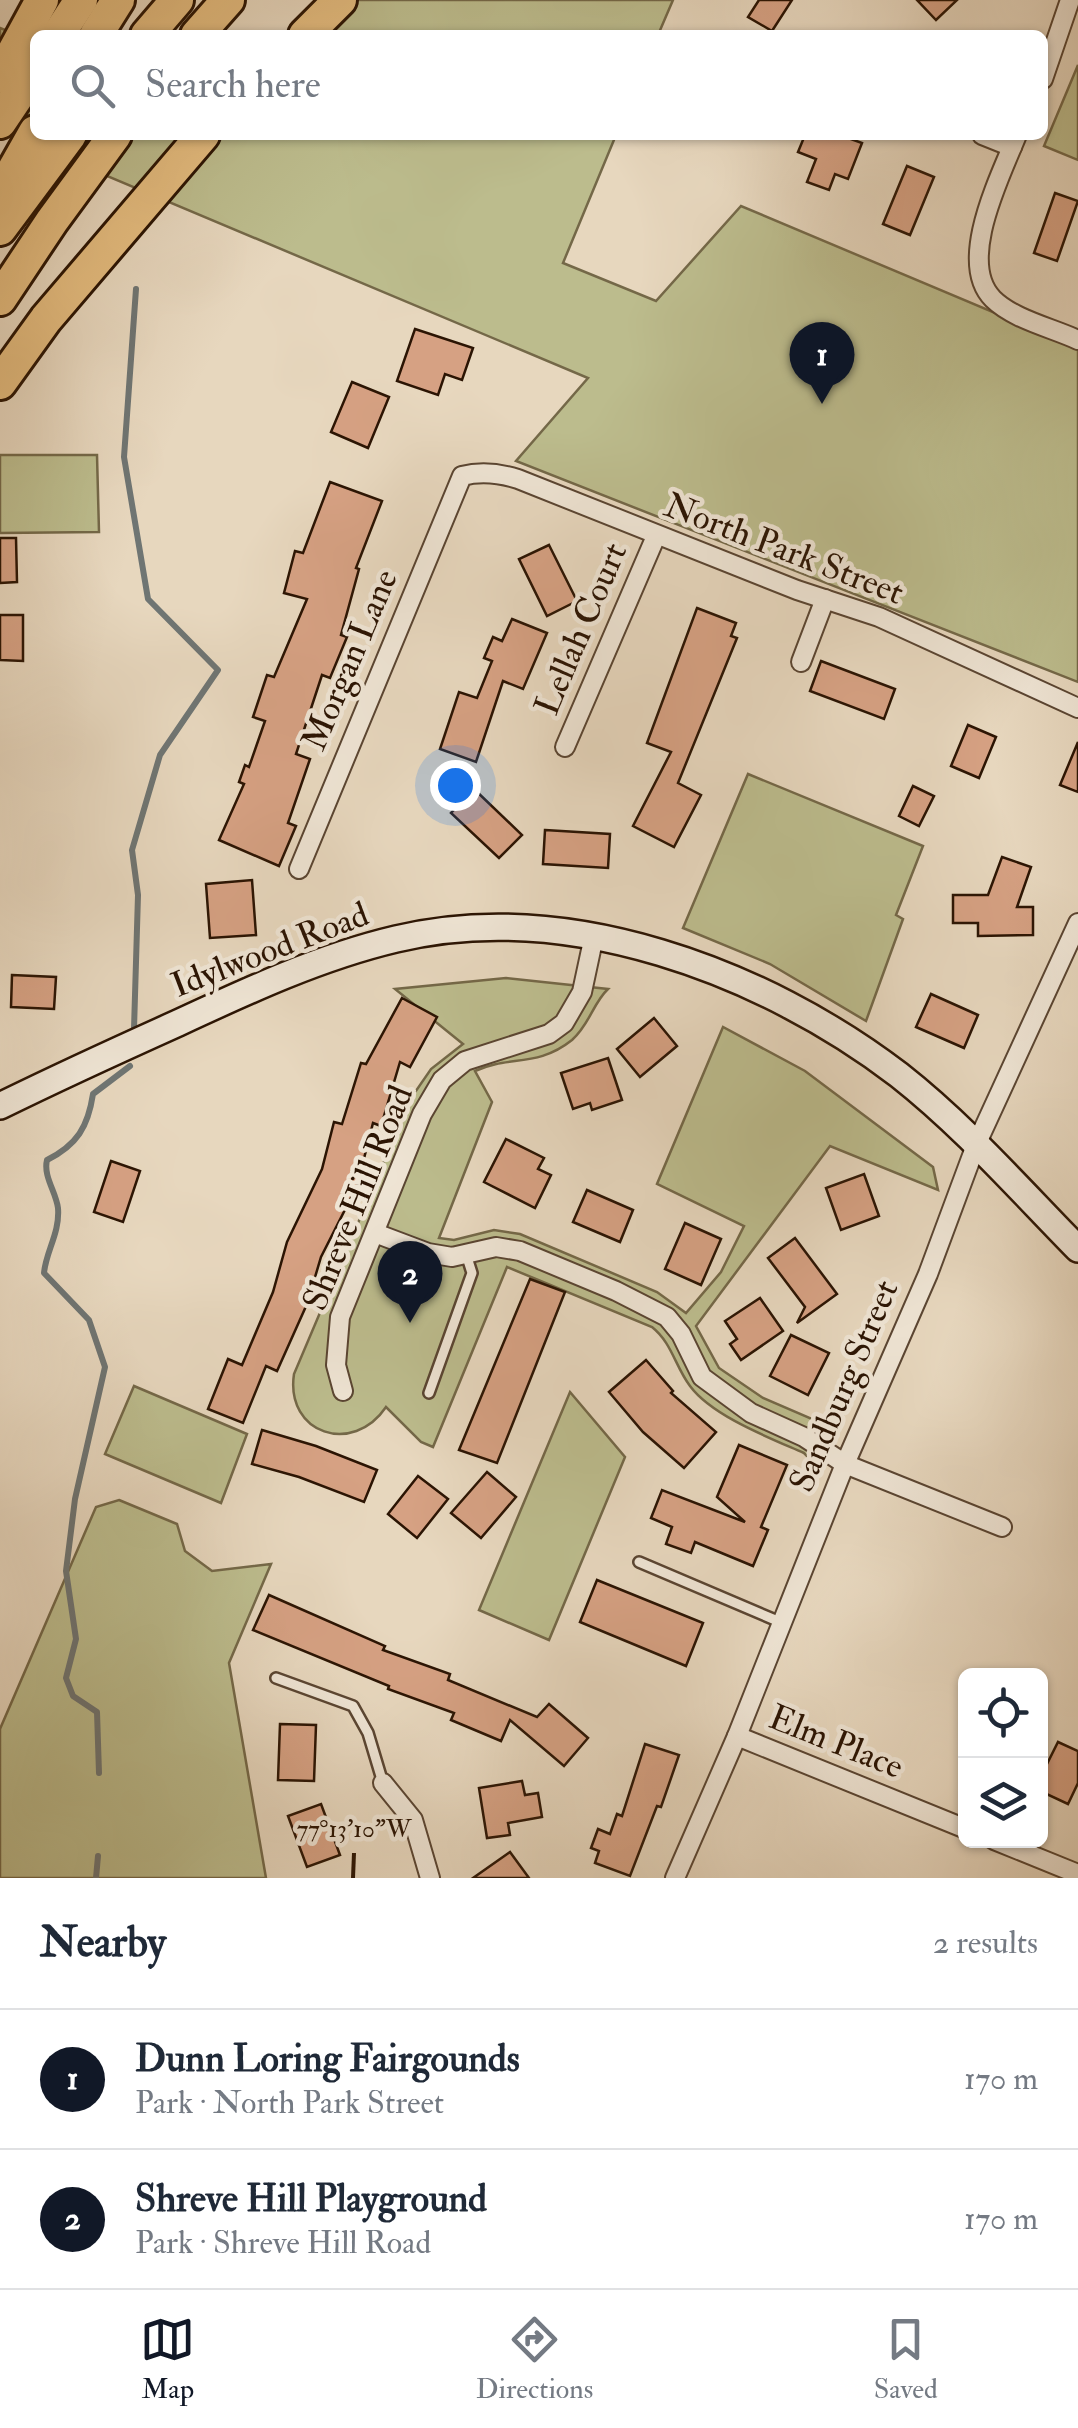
<!DOCTYPE html>
<meta charset="utf-8">
<style>
:root{--surface:#fff;--page:#f2f2f3;--text:#1f2937;--muted:#747a83;--line:#e0e1e3;--accent:#111827}
body{margin:0;font-family:"IM FELL Double Pica",serif;background:var(--page);color:var(--text)}
.controls{position:absolute;right:30px;bottom:30px;display:grid;overflow:hidden;border-radius:15px;box-shadow:0 2px 8px #0004}
.controls button{width:90px;height:90px;display:grid;place-items:center;padding:0;border:0;border-bottom:2px solid var(--line);background:var(--surface);color:var(--text);font:50px sans-serif}
.you{position:absolute;left:455px;top:785px;width:35px;height:35px;margin:-25px;border:8px solid #fff;border-radius:50%;background:#1a73e8;box-shadow:0 0 0 15px #1a73e833}
.badge{display:grid;place-items:center;width:65px;height:65px;border-radius:50%;background:var(--accent);color:#fff;font-size:32px;font-weight:700}
.pin{position:absolute;translate:-50% -82px;filter:drop-shadow(0 2px 5px #0008)}
.pin::after{content:'';position:absolute;top:52px;width:35px;height:30px;background:inherit;clip-path:polygon(0 0,100% 0,50% 100%)}
.list{margin:0;padding:0;list-style:none}
h2{display:flex;justify-content:space-between;align-items:center;height:130px;margin:0;padding:0 40px;font-size:42px}
h2 small{font-size:32px;font-weight:400;color:var(--muted)}
.list li{display:grid;grid-template-columns:65px 1fr auto;gap:30px;align-items:center;box-sizing:border-box;height:140px;padding:0 40px;border-top:2px solid var(--line)}
.list b{display:block;font-size:38px;white-space:nowrap}
.list p{margin:0;font-size:32px;white-space:nowrap;color:var(--muted)}
.list em{font-size:32px;font-style:normal;color:var(--muted)}
.icon{flex:none;width:55px;height:55px;fill:none;stroke:currentColor;stroke-width:2;stroke-linecap:round;stroke-linejoin:round}
.map{position:relative;flex:none;width:1078px;height:1878px;overflow:hidden}
.search{position:absolute;background:var(--surface);box-shadow:0 2px 8px #0004;left:30px;right:30px;top:30px;height:110px;display:flex;align-items:center;gap:25px;box-sizing:border-box;padding:0 35px;border-radius:15px;color:var(--muted);font-size:38px}
.sheet{height:410px;background:var(--surface)}
nav{display:flex;justify-content:space-around;align-items:center;box-sizing:border-box;height:140px;border-top:2px solid var(--line);background:var(--surface);font-size:28px;color:var(--muted)}
nav a{display:grid;justify-items:center;gap:5px}
nav .on{color:var(--accent)}
.map>svg:first-child{display:block}
.green{fill:#bcbc8d;stroke:#746848;stroke-width:2.5}
.lines{fill:none;stroke-linecap:round;stroke-linejoin:round}
.stream{stroke:#6f7573;stroke-width:6}
.building{fill:#d6a183;stroke:#2b1403;stroke-width:2.5}
.lane-casing{stroke:#5a4532;stroke-width:14}
.street-casing{stroke:#5a4532;stroke-width:22}
.secondary-casing{stroke:#2b1403;stroke-width:30}
.highway-casing{stroke:#2b1403;stroke-width:38}
.lane{stroke:#efe5d5;stroke-width:9}
.street{stroke:#efe5d5;stroke-width:18}
.secondary{stroke:#efe5d5;stroke-width:25}
.highway{stroke:#e4bc7f;stroke-width:32}
.ticks{fill:none;stroke:#2b1403;stroke-width:4}
.labels{text-anchor:middle;dominant-baseline:central;stroke-width:9;stroke-linejoin:round;paint-order:stroke}
.street-label{font-size:35px;fill:#2b1403;stroke:#efe5d5}
.ticks-label{font-size:25px;text-anchor:middle;fill:#2b1403;stroke:#efe5d5;stroke-width:9;stroke-linejoin:round;paint-order:stroke}
</style>
<div class="map">
<svg width="1078" height="1878" viewBox="0 0 1078 1878">
<rect width="100%" height="100%" fill="#e7d7be"/>
<filter id="stains"><feTurbulence type="fractalNoise" baseFrequency=".002" numOctaves="4"/><feColorMatrix values="0 0 0 0 .2 0 0 0 0 .09 0 0 0 0 .02 0 0 0 .5 -.17"/></filter>
<radialGradient id="worn" r=".72"><stop offset=".6" stop-color="#630" stop-opacity="0"/><stop offset="1" stop-color="#630" stop-opacity=".3"/></radialGradient>
<!-- green -->
<g class="green">
<path d="M353 0H673L658 35H314Z"/>
<path d="M0 28 35 42V135H616L563 263 656 301 741 206 1078 348V682L516 461 588 378 0 131Z"/>
<path d="M1078 65V160L1044 146Z"/>
<path d="M0 455H97L99 532 0 533Z"/>
<path d="M748 774 923 846 896 915 903 919 866 1021 770 964 683 928Z"/>
<path d="M506 978 608 989C593 1003 590 1024 572 1040 537 1068 509 1055 475 1071L492 1102 439 1238 454 1240 494 1230 520 1234 657 1292 686 1313 721 1272 744 1226 657 1184 723 1027 805 1071 933 1167 938 1190 830 1146 696 1326 719 1368 763 1398 821 1423 837 1418 848 1404 818 1475 813 1462 804 1453C770 1438 712 1416 690 1386 675 1366 672 1343 652 1327L507 1267 433 1447 421 1442 386 1407C353 1456 285 1434 294 1374L411 1098 431 1069 463 1044 395 989Z"/>
<path d="M134 1386 247 1434 221 1503 105 1454Z"/>
<path d="M570 1392 625 1457 549 1640 479 1610Z"/>
<path d="M119 1500 177 1524 185 1551 212 1571 271 1564 229 1663 266 1878H0V1729L96 1507Z"/>
</g>
<g class="lines">
<!-- stream -->
<g class="stream">
<path d="M134 1029 138 895 132 850 160 755 218 670 148 599 124 457 136 289"/>
<path d="M99 1773 97 1712 73 1696 66 1678 76 1639 66 1571 75 1499 105 1367 89 1320 44 1273C46 1251 60 1233 58 1208 56 1192 43 1176 47 1160 77 1145 88 1127 93 1094L130 1066"/>
<path d="M96 1878 98 1856"/>
</g>
</g>
<!-- building -->
<g class="building">
<path d="M759 0H792L772 31 748 17Z"/>
<path d="M917 0H957L936 20Z"/>
<path d="M805 135H840L862 143 848 179 835 174 829 190 807 182 816 159 798 152Z"/>
<path d="M907 166 934 177 910 235 883 224Z"/>
<path d="M1055 193 1078 201 1057 261 1034 253Z"/>
<path d="M415 329 473 348 462 380 445 374 438 395 397 381Z"/>
<path d="M352 382 389 397 368 448 331 432Z"/>
<path d="M330 482 382 501 356 568 359 569 341 635 347 637 330 678 322 675 296 754 310 759 288 823 296 826 279 866 219 840 244 784 239 782 245 765 249 767 265 721 253 717 267 675 274 677 307 599 284 593 295 551 303 553Z"/>
<path d="M0 538H16L17 582 0 583Z"/>
<path d="M549 545 577 601 547 616 519 559Z"/>
<path d="M697 608 736 623 731 636 737 638 678 783 701 795 674 847 633 826 671 752 647 743Z"/>
<path d="M0 615H23V661L0 660Z"/>
<path d="M512 619 547 633 523 689 503 681 476 762 440 749 459 692 477 698 492 661 484 658 493 637 502 641Z"/>
<path d="M821 661 895 689 884 719 810 691Z"/>
<path d="M968 725 996 737 979 778 951 766Z"/>
<path d="M1078 742V792L1060 785Z"/>
<path d="M913 786 934 796 919 826 899 816Z"/>
<path d="M474 789 522 835 499 858 451 813Z"/>
<path d="M545 830 610 834 608 868 543 864Z"/>
<path d="M1002 857 1031 867 1017 907H1033V935L978 936V923H953V895H988Z"/>
<path d="M252 880 256 935 210 938 206 884Z"/>
<path d="M12 975 56 977 54 1009 11 1007Z"/>
<path d="M931 994 978 1015 964 1048 916 1027Z"/>
<path d="M402 998 437 1017 410 1067 400 1062 381 1126 373 1123 357 1186 321 1257 307 1304 277 1371 266 1366 243 1423 208 1409 228 1359 242 1365 273 1292 287 1242 322 1169 334 1122 342 1124 361 1063 366 1064Z"/>
<path d="M654 1018 677 1046 640 1077 617 1049Z"/>
<path d="M608 1058 622 1100 592 1110 590 1103 573 1109 561 1073Z"/>
<path d="M506 1139 544 1158 538 1169 551 1175 535 1208 484 1182Z"/>
<path d="M111 1161 140 1171 123 1222 94 1212Z"/>
<path d="M864 1174 879 1216 841 1230 826 1188Z"/>
<path d="M587 1190 633 1210 620 1242 573 1222Z"/>
<path d="M685 1223 721 1239 701 1285 665 1269Z"/>
<path d="M795 1238 837 1294 797 1323 805 1307 768 1258Z"/>
<path d="M530 1279 565 1292 497 1463 459 1450Z"/>
<path d="M760 1298 783 1331 741 1360 730 1344 737 1339 725 1321Z"/>
<path d="M791 1335 829 1353 808 1395 770 1376Z"/>
<path d="M646 1360 673 1391 671 1393 716 1432 684 1468 643 1432 609 1392Z"/>
<path d="M262 1430 316 1446 377 1470 364 1502 299 1477 252 1464Z"/>
<path d="M739 1445 787 1465 761 1527 768 1530 753 1566 695 1542 691 1553 666 1544 672 1527 651 1518 662 1490 745 1522 717 1497Z"/>
<path d="M487 1472 516 1497 481 1538 451 1513Z"/>
<path d="M418 1476 448 1499 417 1538 388 1514Z"/>
<path d="M597 1580 703 1623 686 1666 580 1622Z"/>
<path d="M269 1595 385 1646 383 1650 450 1674 448 1680 537 1717 549 1704 588 1738 564 1766 510 1720 501 1741 451 1720 454 1713 388 1689 389 1686 253 1630Z"/>
<path d="M280 1724 316 1725 314 1781 278 1780Z"/>
<path d="M1058 1742 1078 1751V1783L1068 1804 1040 1791V1778Z"/>
<path d="M645 1744 679 1755 661 1807 657 1806 630 1876 595 1863 599 1851 591 1848 598 1829 610 1834 617 1814 622 1816Z"/>
<path d="M522 1781 525 1795 538 1793 542 1817 508 1823 510 1835 487 1838 479 1788Z"/>
<path d="M321 1804 340 1855 307 1867 288 1816Z"/>
<path d="M510 1852 529 1878H473Z"/>
</g>
<g class="lines">
<!-- lane casing -->
<g class="lane-casing">
<g id="lane">
<path d="M429 1393 472 1273 466 1254"/>
<path d="M639 1562 780 1622"/>
<path d="M276 1678 353 1706 368 1733 383 1783"/>
</g>
</g>
<!-- street casing -->
<g class="street-casing">
<g id="street">
<path d="M1043 79 1070 0"/>
<path d="M982 135 1012 147"/>
<path d="M1017 135C1001 175 956 262 993 299 1013 319 1052 328 1078 340"/>
<path d="M801 662 825 599"/>
<path d="M565 747 656 536"/>
<path d="M299 869 462 476C481 471 499 473 518 479L797 590 879 617 1078 708"/>
<path d="M375 1233 428 1253 452 1257 496 1247 520 1251 616 1291 667 1317 681 1334 702 1377 751 1413 804 1437 845 1464 1002 1527"/>
<path d="M343 1391 336 1365 340 1317 422 1114 442 1080 465 1061 549 1034 564 1023 582 992 594 936"/>
<path d="M737 1736 966 1829"/>
<path d="M383 1783 413 1820 430 1878"/>
<path d="M994 1840 1078 1874"/>
<path d="M675 1878 737 1736 845 1464 928 1274 976 1145 1078 923"/>
</g>
</g>
<!-- secondary casing -->
<g class="secondary-casing">
<path id="secondary" d="M0 1106C59 1077 118 1050 178 1023 249 990 320 957 396 939 567 898 763 971 899 1075 964 1126 1020 1190 1078 1249"/>
</g>
<!-- highway casing -->
<g class="highway-casing">
<g id="highway">
<path d="M58 35 81 0"/>
<path d="M96 35 118 0"/>
<path d="M147 35 177 0"/>
<path d="M197 35 228 0"/>
<path d="M305 35 340 0"/>
<path d="M0 77 42 0"/>
<path d="M0 122 35 70"/>
<path d="M0 194 35 132"/>
<path d="M0 229 70 135"/>
<path d="M0 299 52 221 115 135"/>
<path d="M0 383 46 319 203 135"/>
</g>
</g>
<!-- lane -->
<use href="#lane" class="lane"/>
<!-- street -->
<use href="#street" class="street"/>
<!-- secondary -->
<use href="#secondary" class="secondary"/>
<!-- highway -->
<use href="#highway" class="highway"/>
</g>
<!-- ticks -->
<path class="ticks" d="M353 1878 354 1853"/>
<g class="labels">
<!-- street labels -->
<g class="street-label">
<text transform="translate(784 549) rotate(21)">North Park Street</text>
<text transform="translate(581 629) rotate(-67)">Lellah Court</text>
<text transform="translate(350 660) rotate(-67)">Morgan Lane</text>
<text transform="translate(270 950) rotate(-21)">Idylwood Road</text>
<text transform="translate(358 1198) rotate(-68)">Shreve Hill Road</text>
<text transform="translate(844 1386) rotate(-67)">Sandburg Street</text>
<text transform="translate(836 1742) rotate(22)">Elm Place</text>
</g>
</g>
<g class="ticks-label">
<text x="354" y="1837">77°13'10"W</text>
</g>
<rect width="100%" height="100%" filter="url(#stains)"/>
<rect width="100%" height="100%" fill="url(#worn)"/>
</svg>
<div class="controls">
<button><svg class="icon" aria-label="locate" viewBox="0 0 24 24"><circle cx="12" cy="12" r="6"/><path d="M12 2v4M12 18v4M2 12h4M18 12h4"/></svg></button>
<button><svg class="icon" aria-label="layers" viewBox="0 0 24 24"><path d="M12 4l9 5-9 5-9-5zM3 14l9 5 9-5"/></svg></button>
</div>
<div class="you"></div>
<div class="pin badge" style="left:822px;top:404px">1</div>
<div class="pin badge" style="left:410px;top:1323px">2</div>
<div class="search"><svg class="icon" aria-label="search" viewBox="0 0 24 24"><circle cx="10" cy="10" r="6"/><path d="M15 15l6 6"/></svg>Search here</div>
</div>
<section class="sheet">
<h2>Nearby<small>2 results</small></h2>
<ul class="list">
<li><span class="badge">1</span><div><b>Dunn Loring Fairgounds</b><p>Park · North Park Street</p></div><em>170 m</em></li>
<li><span class="badge">2</span><div><b>Shreve Hill Playground</b><p>Park · Shreve Hill Road</p></div><em>170 m</em></li>
</ul>
</section>
<nav>
<a class="on"><svg class="icon" aria-label="map" viewBox="0 0 24 24"><path d="M3 6l6-2 6 2 6-2v14l-6 2-6-2-6 2zM9 4v14M15 6v14"/></svg>Map</a>
<a><svg class="icon" aria-label="directions" viewBox="0 0 24 24"><path d="M12 3l9 9-9 9-9-9zM9 14v-3h6M13 9l2 2-2 2"/></svg>Directions</a>
<a><svg class="icon" aria-label="saved" viewBox="0 0 24 24"><path d="M7 4h10v16l-5-4-5 4z"/></svg>Saved</a>
</nav>
